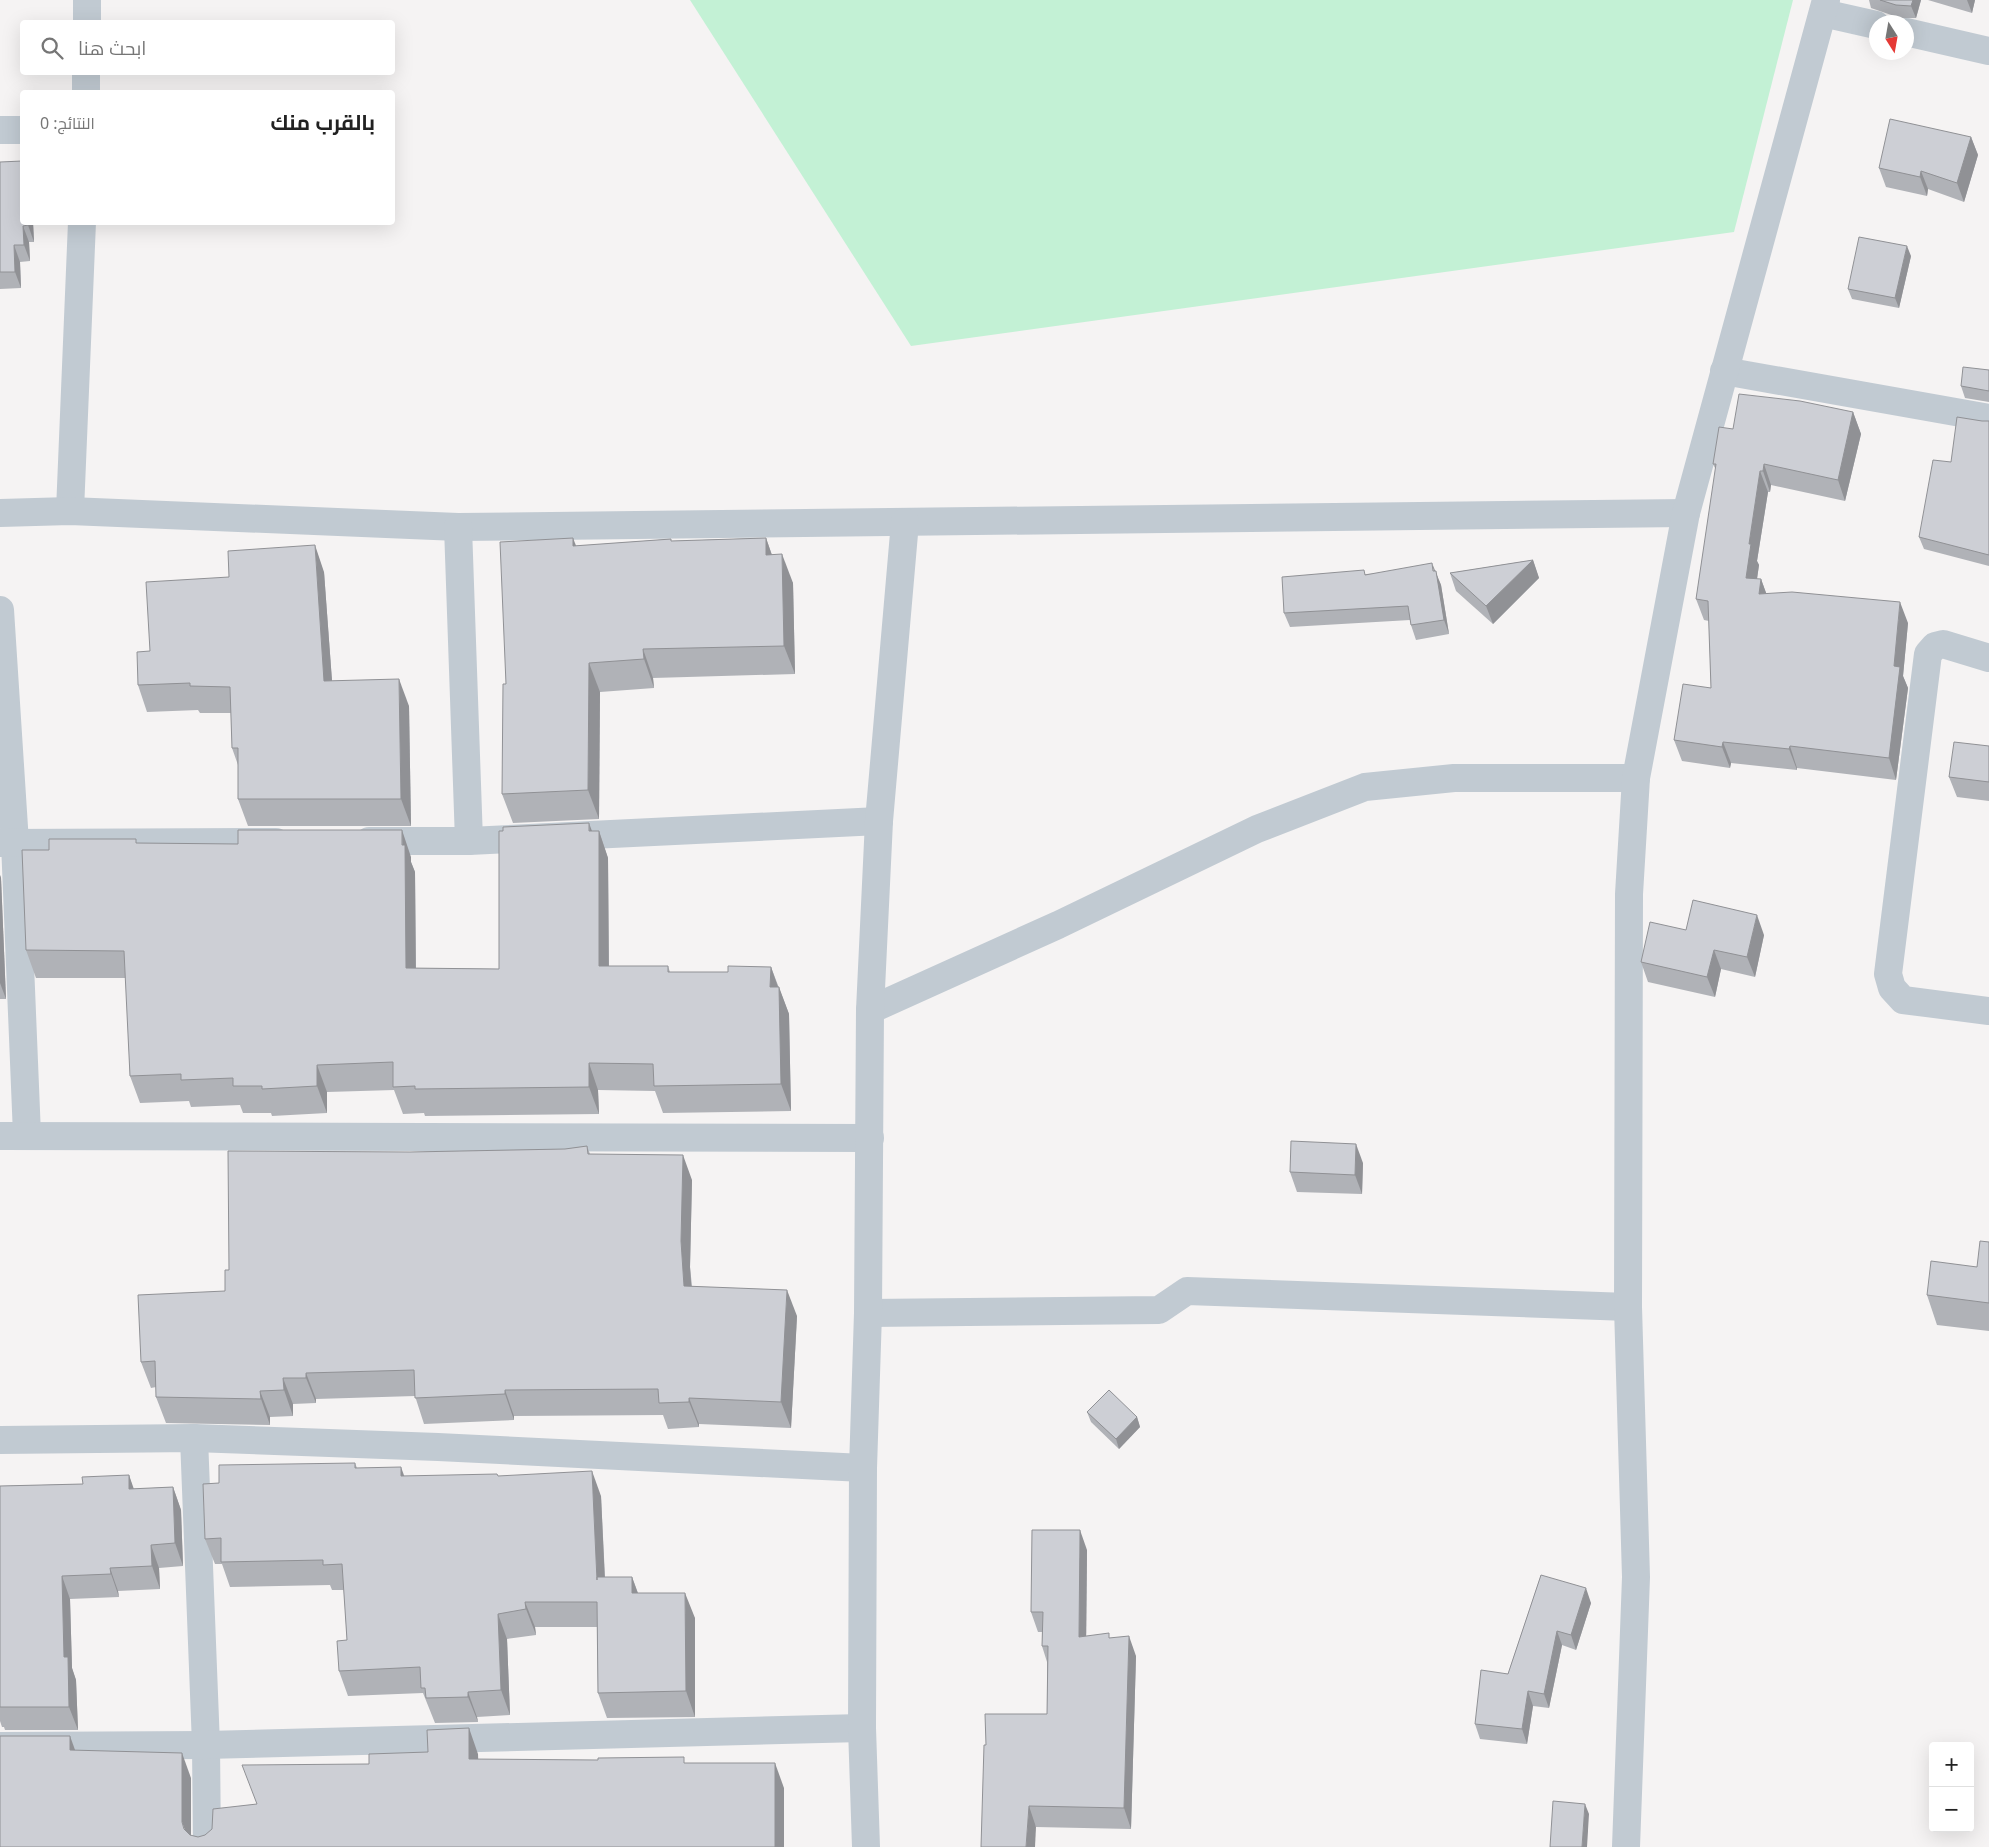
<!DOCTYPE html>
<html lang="ar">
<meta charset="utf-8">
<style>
:root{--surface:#fff;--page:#f2f2f2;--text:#222;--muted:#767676;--line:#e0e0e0}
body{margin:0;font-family:"Noto Sans",Cairo,sans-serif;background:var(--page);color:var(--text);direction:rtl}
.controls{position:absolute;right:15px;bottom:15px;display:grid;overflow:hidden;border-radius:5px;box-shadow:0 5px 20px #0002}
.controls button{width:45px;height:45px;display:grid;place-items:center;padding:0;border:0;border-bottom:1px solid var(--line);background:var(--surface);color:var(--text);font:25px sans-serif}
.compass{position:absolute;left:1869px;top:15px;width:45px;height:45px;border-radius:50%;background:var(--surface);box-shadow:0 5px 20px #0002;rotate:169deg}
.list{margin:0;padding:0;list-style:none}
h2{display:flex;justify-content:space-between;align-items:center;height:65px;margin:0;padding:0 20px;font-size:21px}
h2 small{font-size:16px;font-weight:400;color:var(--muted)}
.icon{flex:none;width:28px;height:28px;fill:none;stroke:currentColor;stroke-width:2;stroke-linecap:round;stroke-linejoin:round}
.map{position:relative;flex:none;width:1989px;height:1847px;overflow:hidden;direction:ltr}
.search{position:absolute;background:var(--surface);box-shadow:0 5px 20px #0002;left:20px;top:20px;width:375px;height:55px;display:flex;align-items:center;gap:12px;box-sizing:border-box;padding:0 18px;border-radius:5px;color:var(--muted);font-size:19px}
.panel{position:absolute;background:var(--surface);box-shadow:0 5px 20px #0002;left:20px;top:90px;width:375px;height:135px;border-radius:5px;direction:rtl}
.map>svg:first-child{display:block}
.green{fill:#c3f1d5}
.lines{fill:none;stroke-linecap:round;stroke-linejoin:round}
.minor{stroke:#c1cad2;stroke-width:28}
.wall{fill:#b0b2b7}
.shaded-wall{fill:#909195}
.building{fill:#cdcfd5;stroke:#909195}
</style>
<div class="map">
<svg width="1989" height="1847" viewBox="0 0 1989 1847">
<rect width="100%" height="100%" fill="#f5f3f3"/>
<!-- green -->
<path class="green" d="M690 0H1793L1734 232 911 346Z"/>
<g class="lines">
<!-- minor -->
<g class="minor">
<path d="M1823 13 1876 25"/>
<path d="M87 22V0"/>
<path d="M1906 32 1989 51"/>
<path d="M86 92V72"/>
<path d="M0 130H22"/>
<path d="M1724 371 1989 418"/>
<path d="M70 511 82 222"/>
<path d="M0 513 70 511 458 527 1686 513"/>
<path d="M458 527 469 841"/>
<path d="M0 610 15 843 27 1135"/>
<path d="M1989 658 1943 644 1935 646 1928 654 1888 974 1892 988 1903 1000 1989 1011"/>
<path d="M369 841H469L879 821"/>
<path d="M0 843 276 842"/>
<path d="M870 1010 1058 925 1257 829 1365 787 1454 778H1636"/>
<path d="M0 1136 870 1138"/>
<path d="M868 1313 1159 1310 1187 1291 1628 1307"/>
<path d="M194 1438 206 1745 207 1847"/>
<path d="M0 1440 194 1438 438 1447 863 1468"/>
<path d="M0 1746 206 1745 862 1728"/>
<path d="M866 1847 862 1728 863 1468 868 1313 870 1010 879 821 905 522"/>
<path d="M1626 1847 1636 1577 1628 1307 1629 894 1636 778 1686 513 1826 0"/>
</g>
</g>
<!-- wall -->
<g class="wall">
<path d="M1869 0H1921L1916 18H1900L1871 8Z"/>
<path d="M1928 0H1975L1972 13Z"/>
<path d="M1971 137 1978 155 1964 202 1928 189 1927 196 1886 187 1879 168Z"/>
<path d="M0 162 33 222 34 242H29L30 261 20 262 21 288 0 289Z"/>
<path d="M1911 256 1899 308 1852 299 1848 289Z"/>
<path d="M1989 370V402L1965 398 1961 386Z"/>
<path d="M1853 412 1861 434 1845 501 1771 485 1770 492H1768L1757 561 1759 565 1757 579H1761L1766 593 1908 623 1903 676 1908 688 1896 780 1797 768V770L1731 763 1730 768 1682 761 1674 740 1711 688 1709 621 1704 620 1696 599 1716 470 1713 464Z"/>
<path d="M1982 421H1989V566L1924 549 1919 537 1951 462Z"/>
<path d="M766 538 772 555 793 583 795 674 653 678 654 688 600 692 599 819 513 823 502 794 506 684 576 546 671 539V541Z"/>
<path d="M1533 560 1539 578 1493 624 1456 591 1450 573Z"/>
<path d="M1435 571 1441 585 1449 634 1416 640 1411 625 1410 620 1290 627 1284 613 1366 574Z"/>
<path d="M324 572 332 681 409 706 411 826H248L238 799V765L232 748 231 713H200L198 710 147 712 138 685 150 651Z"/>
<path d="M1989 746V801L1957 797 1949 777Z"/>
<path d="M592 831H599L608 858 609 966H668L670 972H728L771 967 789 1014 791 1111 663 1113 655 1091 598 1090 599 1114 425 1116 424 1113 403 1114 394 1090 327 1092V1113L272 1116 271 1113H243L240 1105 191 1107 189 1101 140 1103 130 1076 126 978H36L26 950 49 850 138 843 411 857V862L415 872 416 968 499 969Z"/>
<path d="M0 875 1 878 6 999H0Z"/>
<path d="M1686 930 1764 935 1755 977 1721 969 1715 997 1648 982 1641 962Z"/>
<path d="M587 1146 590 1154 692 1180 690 1267 692 1286 797 1316 791 1428 699 1424V1427L668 1429 663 1415 514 1416V1420L424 1424 415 1396 316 1399V1403L293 1404V1416L270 1417V1425L166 1423 156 1397V1387L151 1388 141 1362 225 1291 229 1270 410 1152 565 1149Z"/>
<path d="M1363 1163 1362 1194 1297 1192 1290 1172Z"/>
<path d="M1989 1242V1331L1937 1325 1927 1295 1977 1267Z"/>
<path d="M1087 1412 1137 1417 1140 1427 1119 1449 1091 1422Z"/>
<path d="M355 1463 357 1468 404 1476H498L601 1496 605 1577H632L638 1593 695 1618V1717L607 1718 598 1693 597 1627H535L536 1635 507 1639 510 1715 477 1717 478 1722 435 1723 423 1693 348 1696 339 1671 347 1640 344 1590H332L330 1585 230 1587 222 1564H215L205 1539 219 1483Z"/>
<path d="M129 1475 133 1489 173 1487 181 1510 183 1566 159 1568 160 1589 118 1591 119 1597 70 1599 72 1668 76 1680 78 1730H5L4 1727H2L0 1721V1486L83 1484Z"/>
<path d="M1087 1550 1086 1636 1110 1638 1136 1656 1131 1829 1036 1827 986 1745 1047 1714V1662L1042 1646V1632H1038L1031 1612Z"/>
<path d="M1541 1575 1591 1603 1576 1650 1562 1645 1549 1708 1533 1706 1527 1744 1480 1739 1475 1724 1508 1674Z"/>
</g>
<!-- shaded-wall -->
<g class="shaded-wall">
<path d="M1913 0H1921L1916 18 1911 6Z"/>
<path d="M1967 0H1975L1972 13Z"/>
<path d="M1971 137 1978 155 1964 202 1957 183Z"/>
<path d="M1921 171 1928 189 1927 196 1920 177Z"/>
<path d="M28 222H33L34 242 28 225Z"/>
<path d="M23 226 29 242 30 261 24 245Z"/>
<path d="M14 245 20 262 21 288 15 272Z"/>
<path d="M1907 246 1911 256 1899 308 1895 298Z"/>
<path d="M1853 412 1861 434 1845 501 1838 480Z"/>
<path d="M1764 464 1771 485 1770 492 1763 471Z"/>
<path d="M1760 471 1768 492 1757 561 1759 565 1754 599 1746 578 1749 544Z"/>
<path d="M573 538 584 566 573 546Z"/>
<path d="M766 538 776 567 766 555Z"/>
<path d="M315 545 324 572 334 708 324 681Z"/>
<path d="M782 554 793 583 795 674 784 646Z"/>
<path d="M1533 560 1539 578 1493 624 1486 606Z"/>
<path d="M1432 563 1441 585 1449 634 1444 620Z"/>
<path d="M1761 579 1769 601 1759 594Z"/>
<path d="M1900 602 1908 623 1903 676 1908 688 1896 780 1889 758 1894 666Z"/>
<path d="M643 649 653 678 654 688 644 659Z"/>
<path d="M589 663 600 692 599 819 588 790Z"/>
<path d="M399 679 409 706 411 826 401 799Z"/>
<path d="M1723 742 1731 763 1730 768 1722 747Z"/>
<path d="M1790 746 1797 768V770L1789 749Z"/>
<path d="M589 823 599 850V831L608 858 609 993 599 966Z"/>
<path d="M402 830 411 857V862L415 872 416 995 406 968Z"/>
<path d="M0 875 1 878 6 999 0 983Z"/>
<path d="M1757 915 1764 935 1755 977 1747 957Z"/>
<path d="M1714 950 1721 969 1715 997 1707 977Z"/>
<path d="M771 967 779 990V987L789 1014 791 1111 781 1084 770 987Z"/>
<path d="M589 1063 598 1090 599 1114 589 1087Z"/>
<path d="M317 1065 327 1092V1113L317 1086Z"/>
<path d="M1356 1144 1363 1163 1362 1194 1355 1175Z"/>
<path d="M683 1155 692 1180 690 1267 693 1311 684 1286 681 1241Z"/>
<path d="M787 1290 797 1316 791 1428 781 1402Z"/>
<path d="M306 1373 316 1399V1403L306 1378Z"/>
<path d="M283 1378 293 1404V1416L284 1390Z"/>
<path d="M505 1390 514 1416V1420L505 1394Z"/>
<path d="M260 1391 270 1417V1425L261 1399Z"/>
<path d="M689 1398 699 1424V1427L689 1402Z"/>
<path d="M1137 1417 1140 1427 1119 1449 1116 1439Z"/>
<path d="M401 1467 410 1492 401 1476Z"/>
<path d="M592 1471 601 1496 606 1605 597 1580Z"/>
<path d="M129 1475 137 1498 129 1489Z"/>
<path d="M173 1487 181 1510 183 1566 175 1543Z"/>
<path d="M1080 1530 1087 1550 1086 1657 1079 1637Z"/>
<path d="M151 1545 159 1568 160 1589 152 1566Z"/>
<path d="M110 1568 118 1591 119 1597 111 1574Z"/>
<path d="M62 1576 70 1599 72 1668 76 1680 78 1730 69 1707 64 1657Z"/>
<path d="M632 1577 641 1602 632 1593Z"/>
<path d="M1586 1588 1591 1603 1576 1650 1571 1635Z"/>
<path d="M685 1593 695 1618V1717L686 1691Z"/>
<path d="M525 1602 535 1627 536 1635 526 1609Z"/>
<path d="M498 1614 507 1639 510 1715 501 1690Z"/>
<path d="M1557 1631 1562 1645 1549 1708 1544 1694Z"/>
<path d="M1129 1636 1136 1656 1131 1829 1124 1808Z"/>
<path d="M1528 1691 1533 1706 1527 1744 1522 1729Z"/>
<path d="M468 1692 477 1717 478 1722 468 1697Z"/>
<path d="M469 1728 478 1754 479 1784 469 1759Z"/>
<path d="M70 1736 79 1761 70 1750Z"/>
<path d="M182 1753 191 1778V1847L182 1822Z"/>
<path d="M775 1763 784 1788V1847H775Z"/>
<path d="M1585 1804 1589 1814 1587 1847H1582Z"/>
<path d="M1029 1806 1036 1827 1035 1847H1026Z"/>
</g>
<!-- building -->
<g class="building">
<path d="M1880 0H1913L1911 6 1896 5Z"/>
<path d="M1890 119 1971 137 1957 183 1921 171 1920 177 1879 168Z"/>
<path d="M22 161V222H28V225L23 226 24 245H14L15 272H0V162Z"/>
<path d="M1859 237 1907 246 1895 298 1848 289Z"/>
<path d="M1963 367 1989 370V391L1961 386Z"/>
<path d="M1739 394 1800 401 1853 412 1838 480 1764 464 1763 471H1760L1749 544H1751L1746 578 1761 579 1759 594 1792 592 1900 602 1894 666 1900 667 1889 758 1790 746 1789 749 1723 742 1722 747 1674 740 1683 684 1711 688 1708 601 1696 599 1716 464H1713L1719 427 1733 429Z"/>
<path d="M1957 417 1982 421H1989V555L1919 537 1933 460 1951 462Z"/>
<path d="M573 538V546L671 539V541L766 538V555L782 554 784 646 643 649 644 659 589 663 588 790 502 794 503 684H506L500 542Z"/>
<path d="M315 545 324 681 399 679 401 799H238V748H232L230 687 190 686V683L138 685 137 652 150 651 146 582 229 577 228 551Z"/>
<path d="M1533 560 1486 606 1450 573Z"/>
<path d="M1432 563 1433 571H1436L1444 620 1411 625 1408 606 1284 613 1282 577 1364 570 1365 575Z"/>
<path d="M1954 742 1989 746V782L1949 777Z"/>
<path d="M589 823V831H599V966H668V972H728V966L771 967 770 987H779L781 1084 654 1086 653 1064 589 1063V1087L415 1089V1086L393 1087V1062L317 1065V1086L262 1089V1086H233V1078L181 1080V1074L130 1076 124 951 26 950 22 850H49V839H136V843L238 844V830H402V845H405L406 968 499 969V831H503V827Z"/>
<path d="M1693 900 1757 915 1747 957 1714 950 1707 977 1641 962 1650 922 1686 930Z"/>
<path d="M1291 1141 1356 1144 1355 1175 1290 1172Z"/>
<path d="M587 1146 588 1154 683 1155 681 1241 684 1286 787 1290 781 1402 689 1398V1402L659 1403 658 1389 505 1390V1394L415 1398 414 1370 306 1373V1378H283L284 1390 260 1391 261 1399 156 1397 155 1361 141 1362 138 1295 225 1291V1270H229L228 1151 410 1152 565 1149Z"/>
<path d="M1980 1241 1989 1242V1303L1927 1295 1931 1261 1977 1267Z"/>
<path d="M1109 1390 1137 1417 1116 1439 1087 1412Z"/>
<path d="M355 1463V1468L401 1467V1476L497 1474 498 1476 592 1471 597 1580V1577H632V1593H685L686 1691 598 1693 597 1602H525L526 1609 498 1614 501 1690 468 1692V1697L426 1698 425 1688H421L420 1667 339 1671 337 1641 347 1640 342 1564 323 1565V1560L221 1562V1538L205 1539 203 1484 219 1483V1465Z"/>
<path d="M129 1475V1489L173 1487 175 1543 151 1545 152 1566 110 1568 111 1574 62 1576 64 1657H68L69 1707H0V1486L83 1484 82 1477Z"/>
<path d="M1032 1530H1080L1079 1637 1109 1633V1638L1129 1636 1124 1808 1029 1806 1026 1847H981L984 1745H986L985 1714H1047L1048 1646H1042L1043 1612H1031Z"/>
<path d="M1541 1575 1586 1588 1571 1635 1557 1631 1544 1694 1528 1691 1522 1729 1475 1724 1481 1670 1508 1674Z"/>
<path d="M469 1728V1759L598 1760V1758L684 1757V1763H775V1847H0V1736H70V1750L182 1753V1822L184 1829 190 1835 198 1837 205 1835 212 1829 213 1809 257 1804 242 1765 369 1764V1754L428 1752 427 1730Z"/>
<path d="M1553 1801 1585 1804 1582 1847H1550Z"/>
</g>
</svg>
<div class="controls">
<button>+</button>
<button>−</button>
</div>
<svg class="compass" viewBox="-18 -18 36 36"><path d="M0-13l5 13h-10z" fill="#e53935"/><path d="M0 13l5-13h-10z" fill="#767676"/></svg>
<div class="search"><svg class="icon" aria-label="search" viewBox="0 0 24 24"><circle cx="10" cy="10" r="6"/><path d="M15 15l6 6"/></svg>ابحث هنا</div>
<section class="panel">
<h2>بالقرب منك<small>النتائج: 0</small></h2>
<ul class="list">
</ul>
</section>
</div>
